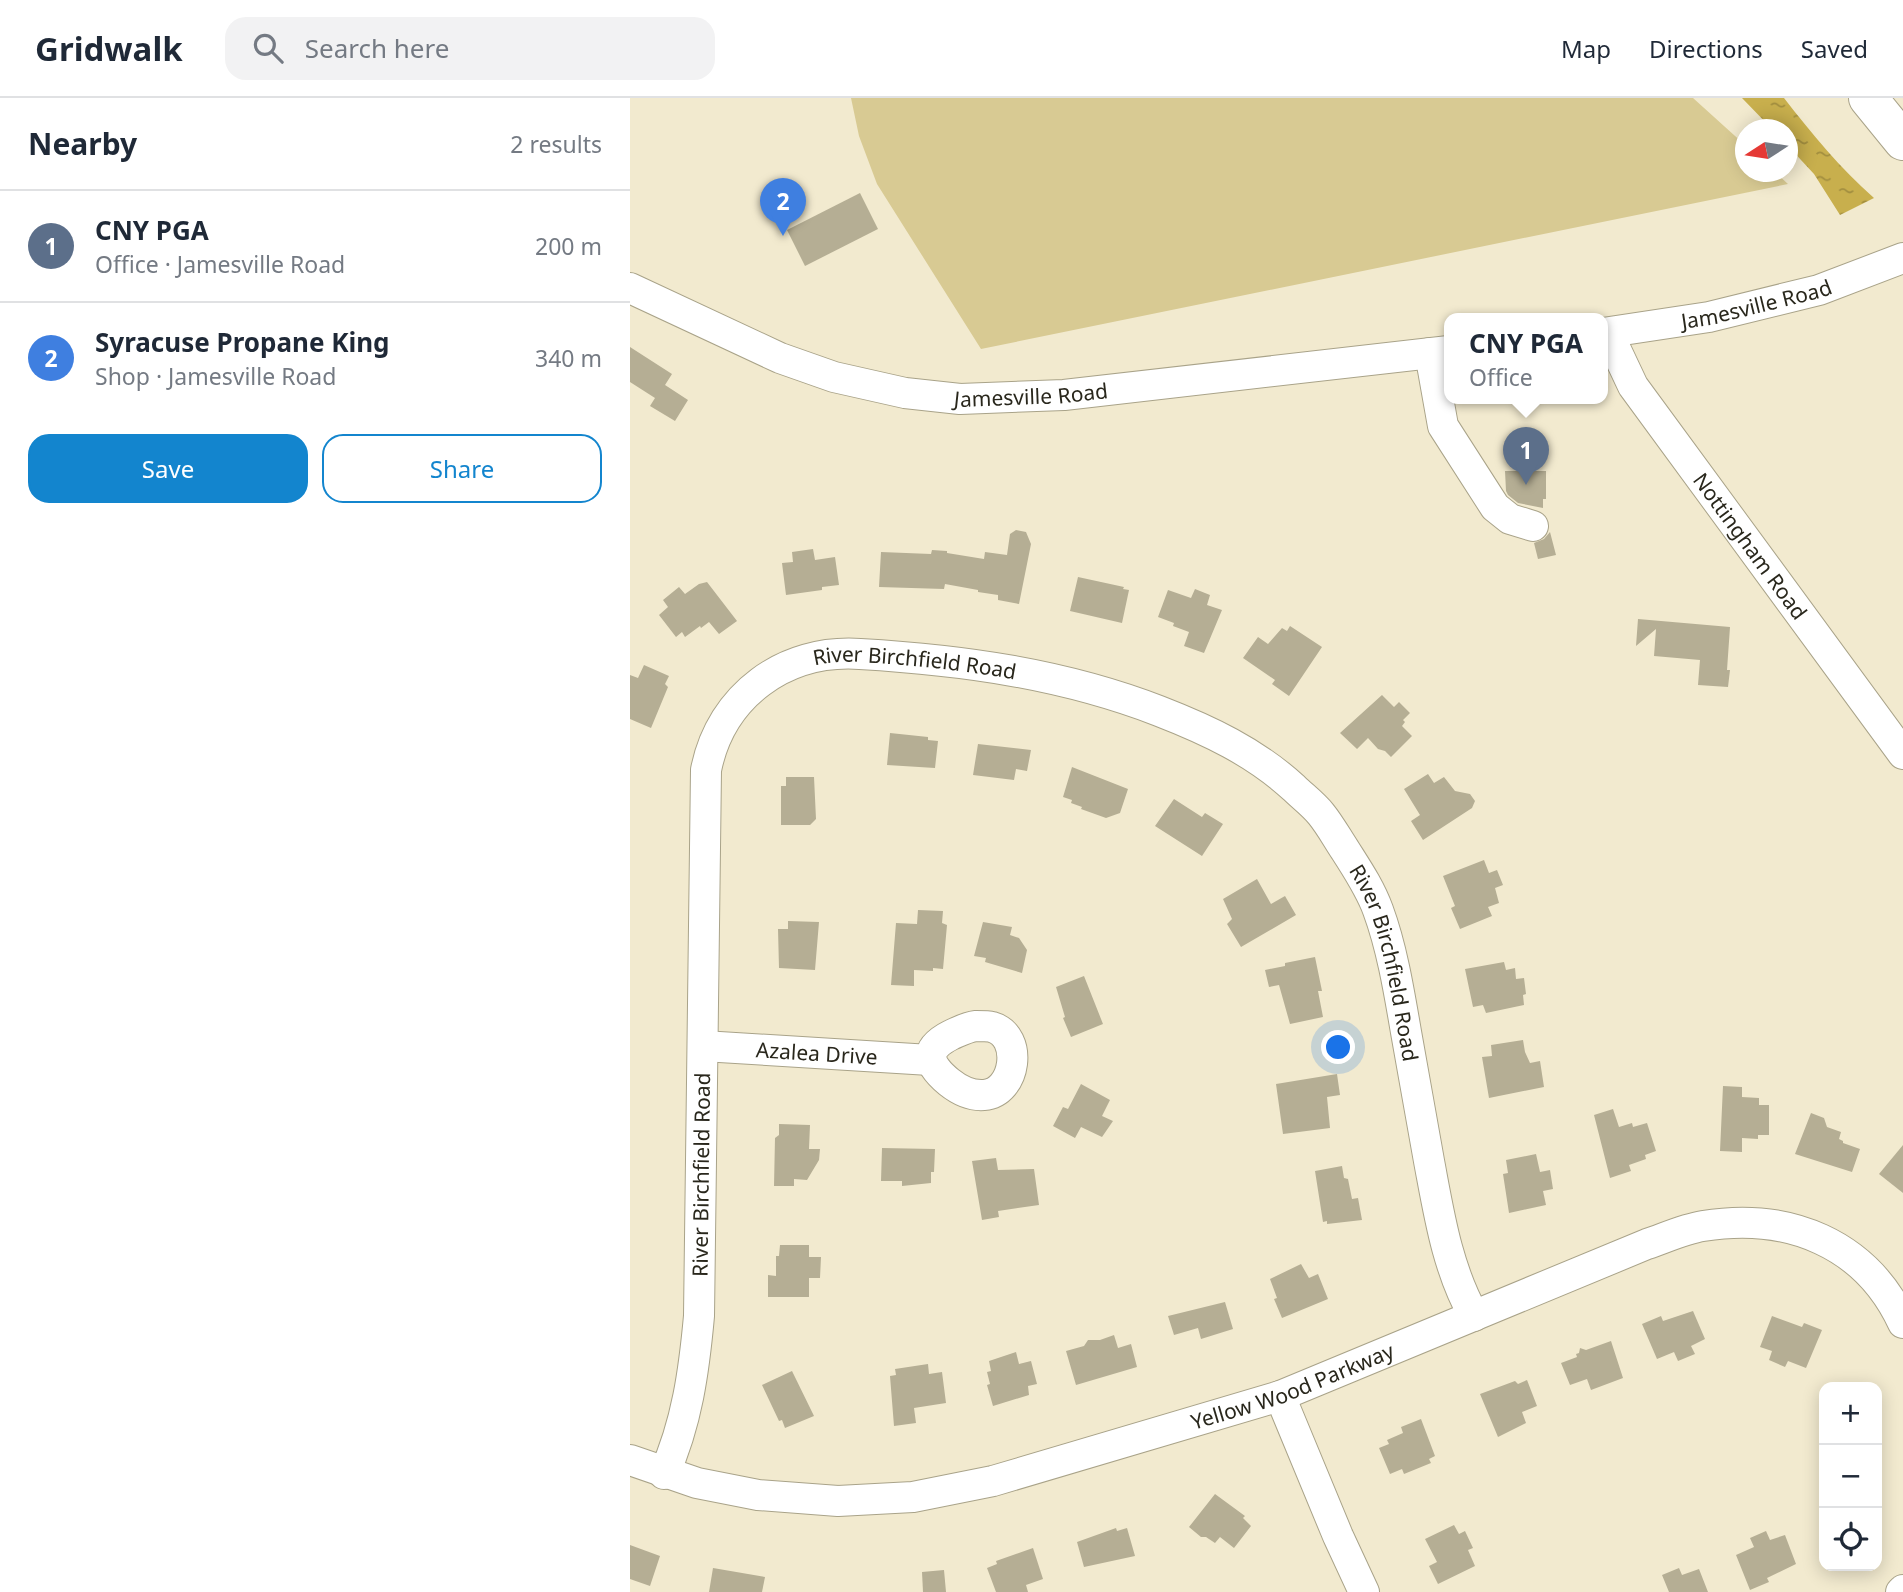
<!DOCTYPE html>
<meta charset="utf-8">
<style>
:root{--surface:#fff;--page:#f2f2f3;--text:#1f2937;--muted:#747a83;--line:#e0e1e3;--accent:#1385ce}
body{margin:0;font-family:"Noto Sans",sans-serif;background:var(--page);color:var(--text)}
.controls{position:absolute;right:21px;bottom:21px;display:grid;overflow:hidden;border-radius:14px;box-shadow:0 4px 18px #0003}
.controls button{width:63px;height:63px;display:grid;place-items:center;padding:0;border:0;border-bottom:2px solid var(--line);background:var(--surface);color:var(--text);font:35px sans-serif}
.compass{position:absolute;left:1105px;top:21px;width:63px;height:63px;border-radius:50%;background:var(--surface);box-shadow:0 4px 18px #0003;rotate:258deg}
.you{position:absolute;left:709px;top:950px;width:24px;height:24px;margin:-18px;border:5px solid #fff;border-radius:50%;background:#1a73e8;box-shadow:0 0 0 10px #1a73e833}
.badge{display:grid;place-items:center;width:46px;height:46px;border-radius:50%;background:var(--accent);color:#fff;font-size:23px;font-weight:700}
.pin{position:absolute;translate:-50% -58px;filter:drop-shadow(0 2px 4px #0008)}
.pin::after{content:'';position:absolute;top:37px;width:24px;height:21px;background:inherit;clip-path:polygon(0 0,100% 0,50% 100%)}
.popup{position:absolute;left:814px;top:215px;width:164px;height:91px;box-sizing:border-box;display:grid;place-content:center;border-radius:14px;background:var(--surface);filter:drop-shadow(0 2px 5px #0005);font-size:23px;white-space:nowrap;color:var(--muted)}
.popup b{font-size:26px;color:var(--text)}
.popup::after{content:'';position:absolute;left:50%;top:100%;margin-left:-14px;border:14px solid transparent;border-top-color:var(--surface)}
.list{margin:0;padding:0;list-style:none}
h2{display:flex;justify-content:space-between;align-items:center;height:91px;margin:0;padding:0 28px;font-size:30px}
h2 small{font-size:23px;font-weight:400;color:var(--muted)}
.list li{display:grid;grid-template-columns:46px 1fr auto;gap:21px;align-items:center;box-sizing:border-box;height:112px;padding:0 28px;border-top:2px solid var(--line)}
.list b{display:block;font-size:26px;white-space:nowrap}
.list p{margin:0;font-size:23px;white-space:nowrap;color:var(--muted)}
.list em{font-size:23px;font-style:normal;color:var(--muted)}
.actions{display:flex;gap:14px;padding:21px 28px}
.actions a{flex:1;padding:16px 0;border:2px solid var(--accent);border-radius:21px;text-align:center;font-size:24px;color:var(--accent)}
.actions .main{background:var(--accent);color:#fff}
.icon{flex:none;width:38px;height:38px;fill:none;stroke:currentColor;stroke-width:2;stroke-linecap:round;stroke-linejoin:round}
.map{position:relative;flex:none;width:1273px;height:1494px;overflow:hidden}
header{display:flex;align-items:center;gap:42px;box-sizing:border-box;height:98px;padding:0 35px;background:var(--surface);border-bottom:2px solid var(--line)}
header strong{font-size:33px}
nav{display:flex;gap:38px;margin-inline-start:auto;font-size:24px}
.search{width:490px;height:63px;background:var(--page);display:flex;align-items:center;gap:18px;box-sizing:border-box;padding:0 24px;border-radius:21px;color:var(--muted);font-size:26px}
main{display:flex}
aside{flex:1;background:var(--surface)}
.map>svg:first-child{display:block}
.green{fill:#d8ca93}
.water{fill:url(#water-ripples)}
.building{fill:#b5ae94}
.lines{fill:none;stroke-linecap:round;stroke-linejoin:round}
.minor-casing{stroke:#a9a389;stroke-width:32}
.highway-casing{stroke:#a9a389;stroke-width:40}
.minor{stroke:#fff;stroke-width:30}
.highway{stroke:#fff;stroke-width:38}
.labels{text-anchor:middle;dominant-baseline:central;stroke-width:6;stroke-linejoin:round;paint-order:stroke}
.street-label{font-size:21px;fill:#29271c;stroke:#f2eacf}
</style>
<header>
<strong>Gridwalk</strong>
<div class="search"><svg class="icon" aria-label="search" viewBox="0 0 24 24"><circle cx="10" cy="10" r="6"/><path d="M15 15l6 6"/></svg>Search here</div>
<nav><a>Map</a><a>Directions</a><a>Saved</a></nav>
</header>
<main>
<aside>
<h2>Nearby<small>2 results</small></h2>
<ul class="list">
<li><span class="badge" style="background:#5c6f8a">1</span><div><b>CNY PGA</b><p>Office · Jamesville Road</p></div><em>200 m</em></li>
<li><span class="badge" style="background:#3f7fe0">2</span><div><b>Syracuse Propane King</b><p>Shop · Jamesville Road</p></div><em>340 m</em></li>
</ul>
<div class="actions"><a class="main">Save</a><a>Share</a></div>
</aside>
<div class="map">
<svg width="1273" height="1494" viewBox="0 0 1273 1494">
<defs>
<pattern id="water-ripples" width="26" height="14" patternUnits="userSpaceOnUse" patternTransform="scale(1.75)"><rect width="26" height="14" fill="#c8af4d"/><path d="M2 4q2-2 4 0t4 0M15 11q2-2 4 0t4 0" fill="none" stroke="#a28e3f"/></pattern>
</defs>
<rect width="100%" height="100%" fill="#f2eacf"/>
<!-- green -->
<path class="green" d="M221 0H1063L1115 47V74H1145L1158 86 351 251 247 86 229 38Z"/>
<!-- water -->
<path class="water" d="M1112 0H1154C1182 36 1210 70 1244 100L1210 117 1184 76 1158 48 1157 32 1142 31Z"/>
<!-- building -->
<g class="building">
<path d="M230 95 248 131 175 168 157 132Z"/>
<path d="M0 249 42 276 35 287 58 302 45 323 20 308 25 300 0 284Z"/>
<path d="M875 373H916V401H913V410L888 405 878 397 876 393Z"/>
<path d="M386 432 396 434 401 446 389 506 368 502V497L348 494V492L315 486 314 491 249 489 251 454 301 456 302 452 317 453V455L354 461 355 454 377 457 380 436Z"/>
<path d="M920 434 926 457 908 461 904 445 914 441Z"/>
<path d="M183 451 185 462 205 459 209 487 192 489V492L156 497 152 465 163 464 162 454Z"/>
<path d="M448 479 494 489 493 491 499 492 492 525 440 513Z"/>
<path d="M77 484 107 523 89 536 79 524 71 530 70 528 55 539 52 534 46 539 29 517 38 509 33 502 49 489 55 496 69 486Z"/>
<path d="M565 491 580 497 577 507 592 512 574 555 554 548 559 534 543 528 544 525 528 519 538 492 561 500Z"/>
<path d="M1008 521 1100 529 1097 572H1100L1098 589 1068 587 1070 562 1024 558 1026 531 1006 548Z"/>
<path d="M660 528 692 549 659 598 642 586 645 582 613 560 628 539 638 546 652 530 657 533Z"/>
<path d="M14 567 39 578 35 586 38 589 21 630 0 621V577L8 580Z"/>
<path d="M752 597 764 609 769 604 780 615 773 622 775 624 772 628 782 638 761 659 755 653 748 651 738 640 727 651 710 635Z"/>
<path d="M260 635 298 639V642L308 643 305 670 257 667Z"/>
<path d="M348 646 401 652 397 673 386 671 384 682 343 677Z"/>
<path d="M442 669 498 691 490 715 476 720 451 711 452 709 441 705 442 702 433 699Z"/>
<path d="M798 676 804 685 814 679 825 693 840 696 845 703 842 710 793 742 781 723 790 717 774 691Z"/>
<path d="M156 679H184L186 721 180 727H151V688H156Z"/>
<path d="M544 701 572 719 575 715 593 726 572 758 525 728Z"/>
<path d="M854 762 859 775 867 772 873 787 865 790 869 805 858 809 862 818 830 831 821 810 825 808 813 778Z"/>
<path d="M627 781 641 806 655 798 666 817 611 849 597 826 602 821 593 801Z"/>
<path d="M288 812 313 813 312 825 317 827 313 871 303 870V873L284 872V888L261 887 266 825 287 826Z"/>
<path d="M158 823 189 824 185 872 149 870 148 831H158Z"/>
<path d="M353 824 382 829 380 837 389 840 397 852 392 875 355 864 356 860 344 858Z"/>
<path d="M685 859 692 893H688L693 919 660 926 649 887 639 889 635 872 655 868V865Z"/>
<path d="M874 864 876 872 885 870 886 881 894 880 896 896 893 897 894 907 856 915 853 907 843 909 835 871Z"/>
<path d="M454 878 473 926 441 939 433 920 435 919 426 889Z"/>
<path d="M893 942 895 954 900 965 910 963 914 989 859 1000 852 959 862 958 861 947Z"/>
<path d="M707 976 710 997 697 999 700 1030 653 1036 646 986Z"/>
<path d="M451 986 480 1002 472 1018 483 1023 472 1039 451 1029 445 1040 423 1028 433 1009 438 1011Z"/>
<path d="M1093 988 1112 989V999L1129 1000V1007H1139V1037H1128V1041L1112 1040V1054L1090 1053Z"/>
<path d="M983 1011 989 1029 1002 1025 1003 1029 1017 1025 1026 1053 1015 1057 1016 1061 999 1067 1001 1073 980 1080 964 1017Z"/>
<path d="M1181 1015 1194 1020 1197 1029 1211 1034 1209 1041 1213 1043V1045L1230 1051 1222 1074 1165 1056Z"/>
<path d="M149 1026 180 1027 179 1051H190L189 1062 177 1082 164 1081V1088H144L145 1040 149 1037Z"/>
<path d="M1273 1047V1095L1249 1076Z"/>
<path d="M252 1050 305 1051 304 1074H301V1085L272 1088V1083H251Z"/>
<path d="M906 1056 910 1074 920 1072 923 1091 913 1093 916 1107 879 1115 873 1076 878 1075 876 1062Z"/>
<path d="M366 1060 368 1072 404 1071 409 1107 368 1113 369 1119 352 1122 342 1063Z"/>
<path d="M712 1068 714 1080 718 1081 722 1101 728 1100 732 1122 697 1126V1123L693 1124 685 1073Z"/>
<path d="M150 1147H179V1159H191L190 1180H179V1199H138V1177L146 1178V1158H149Z"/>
<path d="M671 1166 679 1180 688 1176 698 1201 652 1220 644 1201 647 1200 640 1181Z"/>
<path d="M595 1204 603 1231 571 1241 568 1230 544 1237 538 1218Z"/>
<path d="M1063 1213 1075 1241 1061 1248 1065 1256 1048 1263 1044 1254 1027 1261 1012 1226 1031 1218 1033 1223Z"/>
<path d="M1142 1218 1172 1229 1174 1225 1192 1232 1176 1270 1158 1263 1155 1269 1139 1262 1142 1253 1130 1249Z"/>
<path d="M484 1237 488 1250 501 1246 507 1269 446 1287 436 1253 454 1248 458 1242H470Z"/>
<path d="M981 1243 993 1280 961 1292 957 1281 940 1287 931 1265 947 1259 946 1256 949 1255 950 1250 956 1252Z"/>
<path d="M386 1254 389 1266 401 1263 407 1286 398 1288 399 1297 363 1308 357 1287 360 1286 357 1274 361 1273 359 1263Z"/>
<path d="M298 1266 299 1276 312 1274 316 1305 284 1310 286 1325 264 1328 260 1278 266 1277 265 1271Z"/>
<path d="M162 1273 184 1318 155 1330 152 1322 149 1323 132 1287Z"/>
<path d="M897 1282 907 1308 892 1314 896 1325 868 1339 850 1296 885 1283 888 1286Z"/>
<path d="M791 1321 805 1358 799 1361 801 1365 774 1376 772 1371 760 1376 749 1350 759 1346 757 1342 773 1335 771 1329Z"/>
<path d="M585 1396 615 1418 613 1420 621 1428 604 1450 590 1439 585 1445 576 1439H571L559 1429Z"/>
<path d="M824 1427 829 1436 835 1433 843 1450 838 1452 845 1468 808 1486 799 1468 807 1464 795 1441Z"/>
<path d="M486 1430 487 1433 497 1430 505 1458 454 1469 447 1444Z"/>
<path d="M1136 1433 1140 1442 1155 1437 1166 1466 1137 1480 1139 1484 1120 1492 1106 1457 1124 1449 1120 1440Z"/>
<path d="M0 1447 30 1458 20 1488 0 1481Z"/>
<path d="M403 1450 413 1481 396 1487 398 1494H366L357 1470 367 1466 366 1463Z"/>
<path d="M83 1470 135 1479 132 1494H79Z"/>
<path d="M1049 1470 1052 1477 1069 1471 1078 1494H1039L1032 1477Z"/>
<path d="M314 1472 316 1494H293L292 1474Z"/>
</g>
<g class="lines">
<!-- minor casing -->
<g class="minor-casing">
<g id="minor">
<path id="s1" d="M0 190 150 260 204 279 275 295 330 301 434 297 819 253"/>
<path id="s2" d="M973 235 1079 219 1189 192 1273 160"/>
<path id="s3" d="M978 235 1003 288 1273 656"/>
<path d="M800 255 813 328 865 409 880 421 903 428"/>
<path d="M346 928C351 928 358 928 362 929 394 938 386 995 354 997 341 998 329 992 319 984 297 966 293 951 321 937 330 933 337 929 346 928Z"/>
<path id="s4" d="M73 948 300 962"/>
<path d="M650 1298 708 1438 734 1494"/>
<path id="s5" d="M0 1362 67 1385 128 1397 208 1403 283 1399 363 1383 650 1298 1017 1146C1035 1140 1054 1131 1073 1128 1158 1114 1236 1145 1273 1225"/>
<path id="s6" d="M34 1376C57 1325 64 1273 69 1218L76 672C91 597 155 551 230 556 333 562 433 576 529 613 578 632 625 654 664 690 672 698 683 706 691 716 700 727 707 740 715 752 727 771 740 790 748 812 762 850 769 893 776 934 784 977 791 1020 799 1063 809 1116 817 1170 844 1218"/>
<path d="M1271 1494 1273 1492"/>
</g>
</g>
<!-- highway casing -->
<g class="highway-casing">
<path id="highway" d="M1238 0 1273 43"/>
</g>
<!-- minor -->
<use href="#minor" class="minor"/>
<!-- highway -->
<use href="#highway" class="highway"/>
</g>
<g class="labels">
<!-- street labels -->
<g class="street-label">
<text stroke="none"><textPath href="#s2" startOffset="156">Jamesville Road</textPath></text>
<text stroke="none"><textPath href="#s1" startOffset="422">Jamesville Road</textPath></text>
<text stroke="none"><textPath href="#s3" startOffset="257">Nottingham Road</textPath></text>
<text stroke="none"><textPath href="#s6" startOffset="975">River Birchfield Road</textPath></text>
<text stroke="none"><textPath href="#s6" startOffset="1584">River Birchfield Road</textPath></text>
<text stroke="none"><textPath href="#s4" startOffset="114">Azalea Drive</textPath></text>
<text stroke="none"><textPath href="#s6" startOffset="304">River Birchfield Road</textPath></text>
<text stroke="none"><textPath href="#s5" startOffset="684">Yellow Wood Parkway</textPath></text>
</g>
</g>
</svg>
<div class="controls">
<button>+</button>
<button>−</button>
<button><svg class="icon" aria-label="locate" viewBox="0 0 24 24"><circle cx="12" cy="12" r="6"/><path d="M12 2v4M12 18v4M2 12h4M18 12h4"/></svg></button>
</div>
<svg class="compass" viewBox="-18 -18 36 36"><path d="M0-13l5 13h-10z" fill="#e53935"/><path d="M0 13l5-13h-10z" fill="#747a83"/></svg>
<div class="you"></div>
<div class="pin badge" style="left:896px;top:387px;background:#5c6f8a">1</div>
<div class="popup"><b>CNY PGA</b>Office</div>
<div class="pin badge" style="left:153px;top:138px;background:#3f7fe0">2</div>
</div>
</main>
